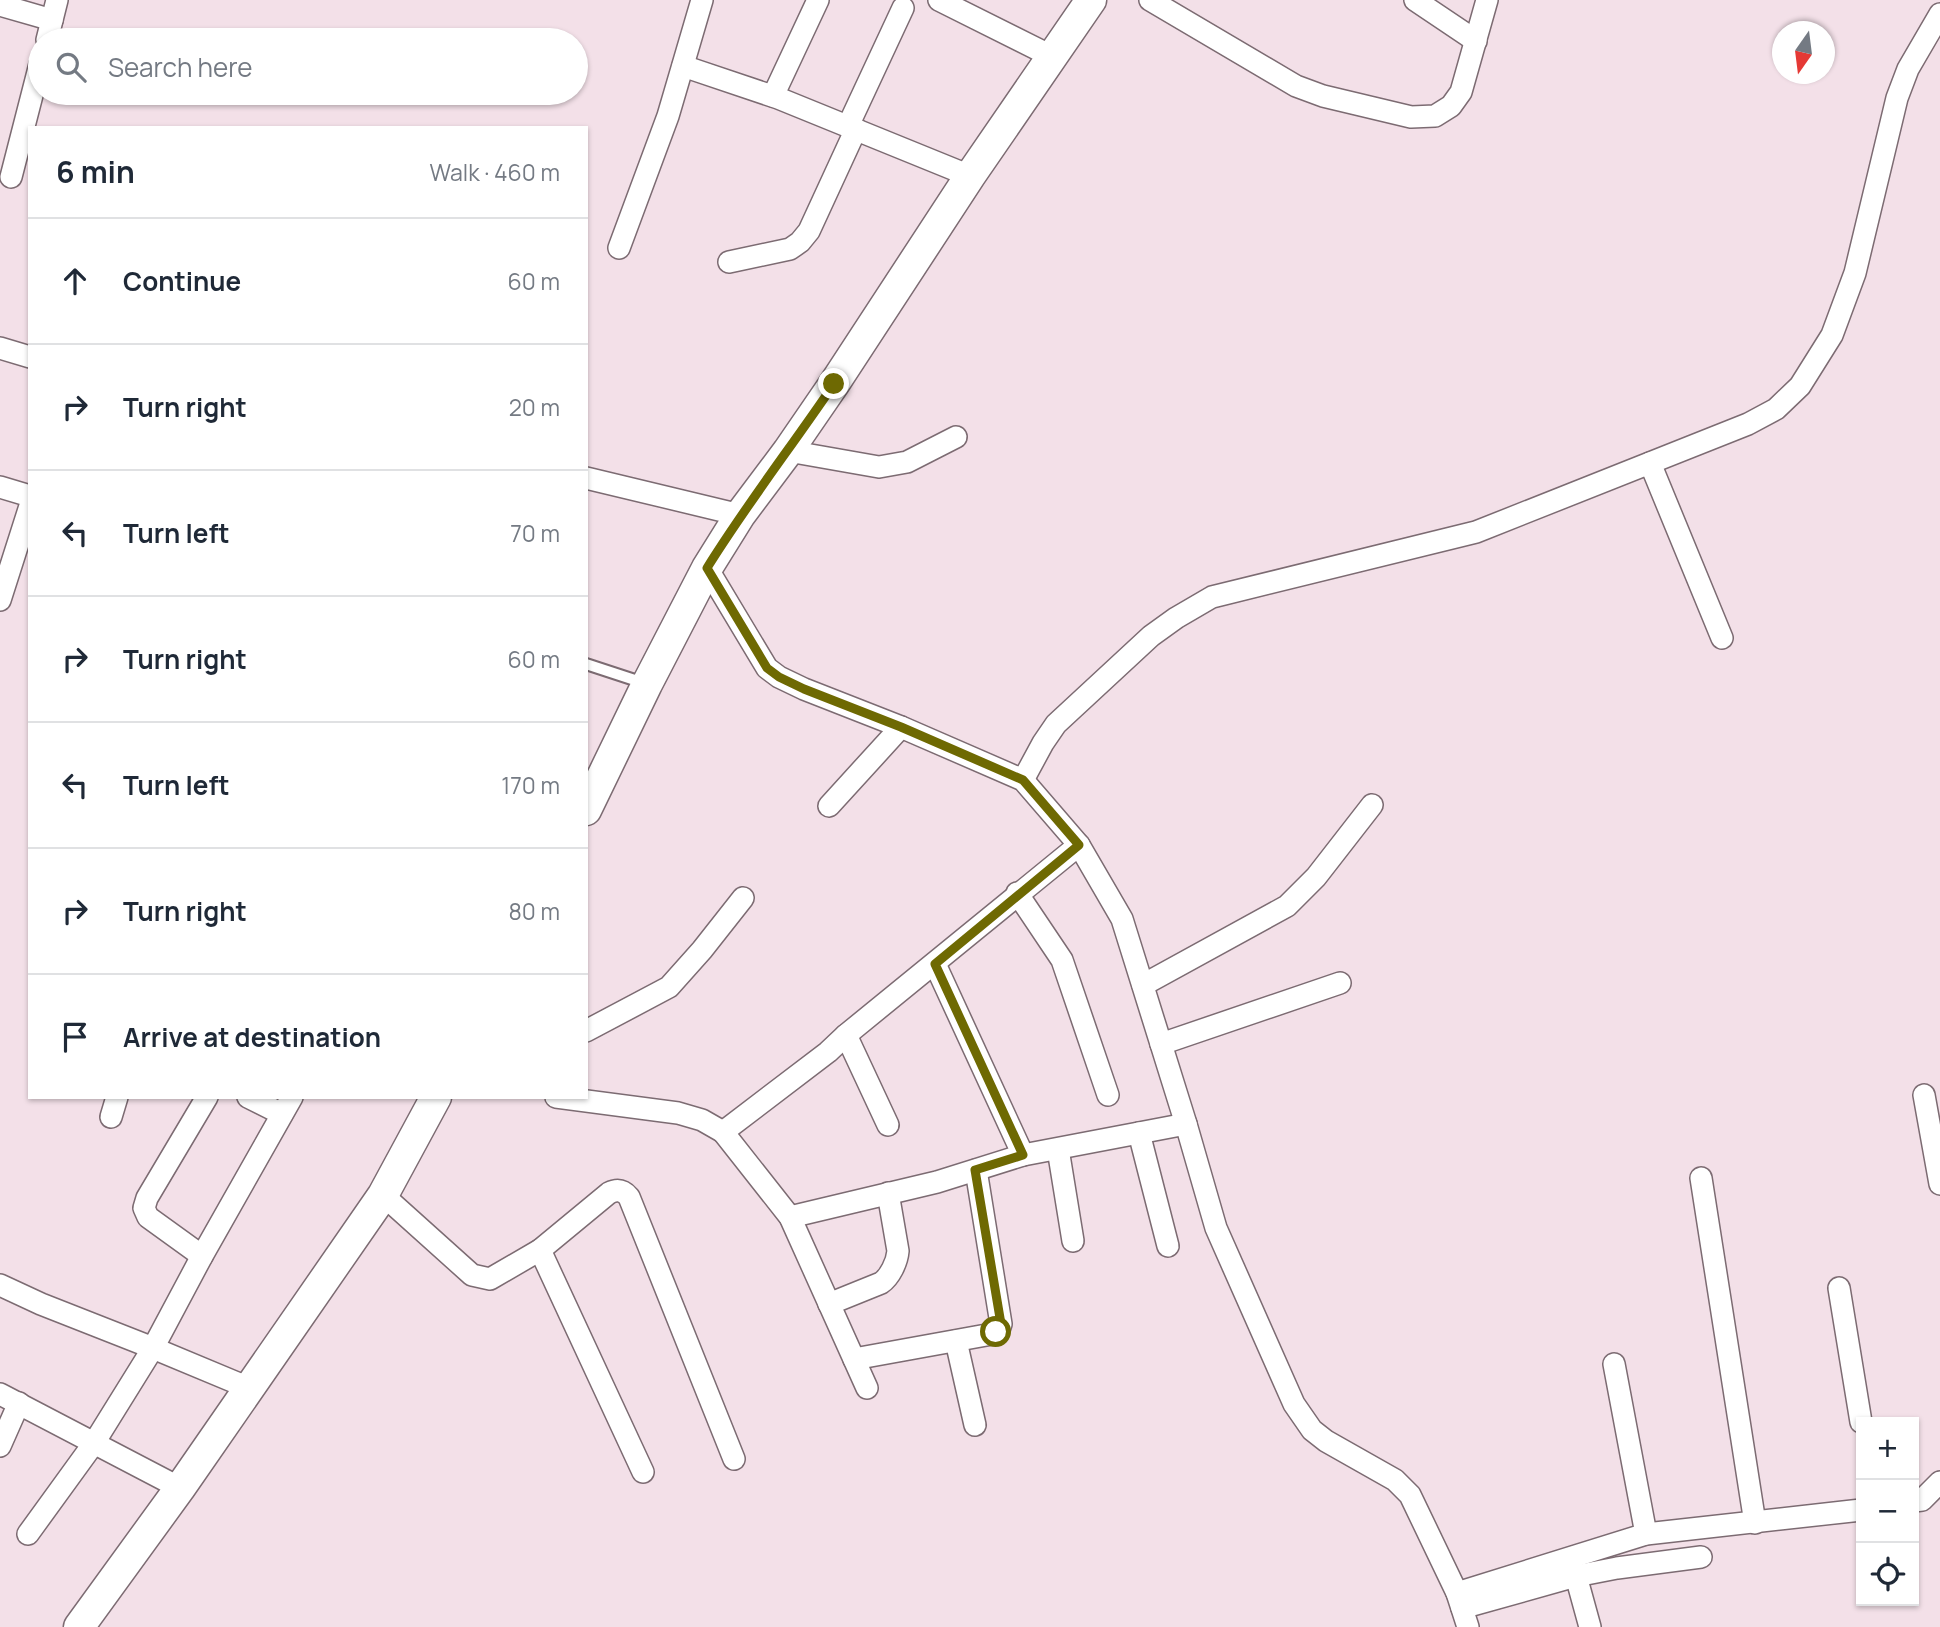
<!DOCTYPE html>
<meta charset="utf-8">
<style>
:root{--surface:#fff;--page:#f2f2f3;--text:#1f2937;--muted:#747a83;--line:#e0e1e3}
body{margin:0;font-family:Manrope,sans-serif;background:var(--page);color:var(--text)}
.controls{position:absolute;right:21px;bottom:21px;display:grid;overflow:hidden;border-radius:0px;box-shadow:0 2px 5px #0004}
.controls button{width:63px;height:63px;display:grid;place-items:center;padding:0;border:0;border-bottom:2px solid var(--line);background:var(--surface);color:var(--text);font:35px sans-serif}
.compass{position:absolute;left:1772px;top:21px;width:63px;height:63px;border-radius:50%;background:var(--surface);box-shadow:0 2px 5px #0004;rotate:194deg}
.stop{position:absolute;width:21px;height:21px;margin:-16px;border:5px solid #6e6902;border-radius:50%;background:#fff}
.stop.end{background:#6e6902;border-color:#fff;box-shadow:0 2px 7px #0008}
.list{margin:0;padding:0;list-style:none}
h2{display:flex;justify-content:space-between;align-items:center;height:91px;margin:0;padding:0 28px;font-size:30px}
h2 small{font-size:23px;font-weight:400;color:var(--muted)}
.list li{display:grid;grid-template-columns:46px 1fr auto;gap:21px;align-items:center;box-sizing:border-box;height:126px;padding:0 28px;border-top:2px solid var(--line)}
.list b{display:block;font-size:26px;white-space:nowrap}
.list em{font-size:23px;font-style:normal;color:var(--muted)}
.icon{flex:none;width:38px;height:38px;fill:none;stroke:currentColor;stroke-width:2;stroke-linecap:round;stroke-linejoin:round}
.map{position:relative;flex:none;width:1940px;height:1627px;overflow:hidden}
.search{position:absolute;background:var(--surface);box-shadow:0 2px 5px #0004;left:28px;top:28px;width:560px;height:77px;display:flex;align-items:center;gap:18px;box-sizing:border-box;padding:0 24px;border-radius:38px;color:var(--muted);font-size:26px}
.panel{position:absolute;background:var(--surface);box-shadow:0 2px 5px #0004;left:28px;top:126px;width:560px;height:973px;border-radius:0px}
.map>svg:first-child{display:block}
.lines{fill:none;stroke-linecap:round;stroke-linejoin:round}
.service-casing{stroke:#7c6b72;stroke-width:14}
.minor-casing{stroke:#7c6b72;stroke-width:24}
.secondary-casing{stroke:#7c6b72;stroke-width:33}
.service{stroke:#fff;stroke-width:10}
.minor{stroke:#fff;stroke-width:21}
.secondary{stroke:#fff;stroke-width:30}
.route{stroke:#6e6902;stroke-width:9}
</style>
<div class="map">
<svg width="1940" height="1627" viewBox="0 0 1940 1627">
<rect width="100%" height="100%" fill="#f3e0e8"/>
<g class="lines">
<!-- service casing -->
<g class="service-casing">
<path id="service" d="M586 664 647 684"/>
</g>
<!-- minor casing -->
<g class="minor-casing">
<g id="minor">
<path d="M939 0 1053 57"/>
<path d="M1150 0 1296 86 1323 96 1411 117 1435 116 1451 106 1461 92 1487 0"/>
<path d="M1415 0 1476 41"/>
<path d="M0 5 52 20"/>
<path d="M47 40 57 0"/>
<path d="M683 66 778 98 970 176"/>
<path d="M773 96 818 0"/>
<path d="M848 126 903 8"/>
<path d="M11 177 40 64"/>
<path d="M619 248 668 116 702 0"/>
<path d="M729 262 790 249 800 242 809 231 856 129"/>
<path d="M0 348 30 357"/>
<path d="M788 451 879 467 907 462 956 437"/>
<path d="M1650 463 1722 638"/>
<path d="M586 478 740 515"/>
<path d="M0 487 30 496"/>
<path d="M707 568 767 668 779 677 804 689 901 727 1023 780 1079 845 1122 919 1186 1124 1216 1228 1294 1404 1312 1430 1326 1441 1395 1480 1410 1495 1457 1593 1468 1627"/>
<path d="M0 600 30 506"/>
<path d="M1023 780 1043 743 1056 724 1151 636 1176 618 1212 597 1476 532 1748 424 1776 409 1800 386 1832 335 1855 273 1897 98 1908 69 1940 14"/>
<path d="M829 806 901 727"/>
<path d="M1017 893 1062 960 1108 1095"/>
<path d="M935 964 1023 1155"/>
<path d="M1143 985 1287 906 1316 877 1372 805"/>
<path d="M586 1031 669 987 702 950 743 898"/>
<path d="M846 1035 888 1125"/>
<path d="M1161 1044 1340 983"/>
<path d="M1924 1095 1940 1184"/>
<path d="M248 1097 282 1114"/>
<path d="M556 1097 678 1113 702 1120 723 1132 828 1052 846 1035 1079 845"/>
<path d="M111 1117 117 1097"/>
<path d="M723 1132 790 1217 867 1388"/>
<path d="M1139 1133 1168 1246"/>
<path d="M1058 1149 1073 1241"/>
<path d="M1701 1178 1755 1523"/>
<path d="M383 1195 472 1275 490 1279 540 1250 609 1193C617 1189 623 1190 629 1197L734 1459"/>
<path d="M790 1217 937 1182 1023 1155 1186 1124"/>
<path d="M540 1250 643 1472"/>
<path d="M202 1256 148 1217 144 1208 147 1198 207 1097"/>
<path d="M0 1285 41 1304 153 1348 249 1388"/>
<path d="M1839 1288 1861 1422"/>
<path d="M829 1304 881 1283C890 1277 897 1262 898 1251L888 1193"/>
<path d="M956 1341 975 1425"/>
<path d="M854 1359 992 1334 999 1330 1001 1324 976 1170"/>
<path d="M1614 1364 1646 1534"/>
<path d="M0 1394 180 1488"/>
<path d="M0 1446 19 1403"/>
<path d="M1914 1501 1922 1500 1940 1482"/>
<path d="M28 1534 94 1443 153 1348 202 1256 292 1097"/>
<path d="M1576 1576 1590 1627"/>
<path d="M1457 1593 1646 1534 1861 1510"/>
<path d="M1462 1608 1576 1576 1617 1568 1701 1557"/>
</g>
</g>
<!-- secondary casing -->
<g class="secondary-casing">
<g id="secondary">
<path d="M586 810 647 684 707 568 740 515 788 451 834 384 970 176 1091 0"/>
<path d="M79 1627 180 1488 383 1195 436 1097"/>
</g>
</g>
<!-- service -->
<use href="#service" class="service"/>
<!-- minor -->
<use href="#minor" class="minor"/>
<!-- secondary -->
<use href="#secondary" class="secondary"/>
</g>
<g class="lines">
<!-- route -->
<path class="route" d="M834 384C792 446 746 505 707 568L767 668 779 677 804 689 901 727 1023 780 1079 845 935 964 1023 1155 975 1170 1001 1324 996 1332"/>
</g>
</svg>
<div class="controls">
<button>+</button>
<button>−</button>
<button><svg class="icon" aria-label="locate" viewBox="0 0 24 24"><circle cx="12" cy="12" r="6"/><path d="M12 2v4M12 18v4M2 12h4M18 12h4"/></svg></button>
</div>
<svg class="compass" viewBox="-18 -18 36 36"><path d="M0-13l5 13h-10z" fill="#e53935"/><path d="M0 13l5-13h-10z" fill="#747a83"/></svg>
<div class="stop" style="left:996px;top:1332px"></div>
<div class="stop end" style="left:834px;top:384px"></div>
<div class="search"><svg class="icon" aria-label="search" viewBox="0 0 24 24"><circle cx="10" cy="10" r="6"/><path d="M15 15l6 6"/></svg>Search here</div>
<section class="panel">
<h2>6 min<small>Walk · 460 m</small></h2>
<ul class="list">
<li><svg class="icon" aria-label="ahead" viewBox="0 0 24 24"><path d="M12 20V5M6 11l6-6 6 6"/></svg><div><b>Continue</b></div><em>60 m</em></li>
<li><svg class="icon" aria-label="right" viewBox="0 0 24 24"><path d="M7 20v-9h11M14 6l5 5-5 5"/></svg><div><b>Turn right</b></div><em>20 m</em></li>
<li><svg class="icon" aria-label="left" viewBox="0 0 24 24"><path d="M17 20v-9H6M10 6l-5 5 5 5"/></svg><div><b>Turn left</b></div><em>70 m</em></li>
<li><svg class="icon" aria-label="right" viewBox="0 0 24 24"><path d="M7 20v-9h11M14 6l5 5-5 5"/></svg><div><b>Turn right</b></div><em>60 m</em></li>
<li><svg class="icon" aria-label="left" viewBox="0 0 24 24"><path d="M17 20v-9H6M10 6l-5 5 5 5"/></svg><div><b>Turn left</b></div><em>170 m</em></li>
<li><svg class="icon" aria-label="right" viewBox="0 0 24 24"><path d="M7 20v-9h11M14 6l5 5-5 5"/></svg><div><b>Turn right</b></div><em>80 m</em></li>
<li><svg class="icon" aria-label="arrive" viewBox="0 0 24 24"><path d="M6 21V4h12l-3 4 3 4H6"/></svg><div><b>Arrive at destination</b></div></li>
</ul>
</section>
</div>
